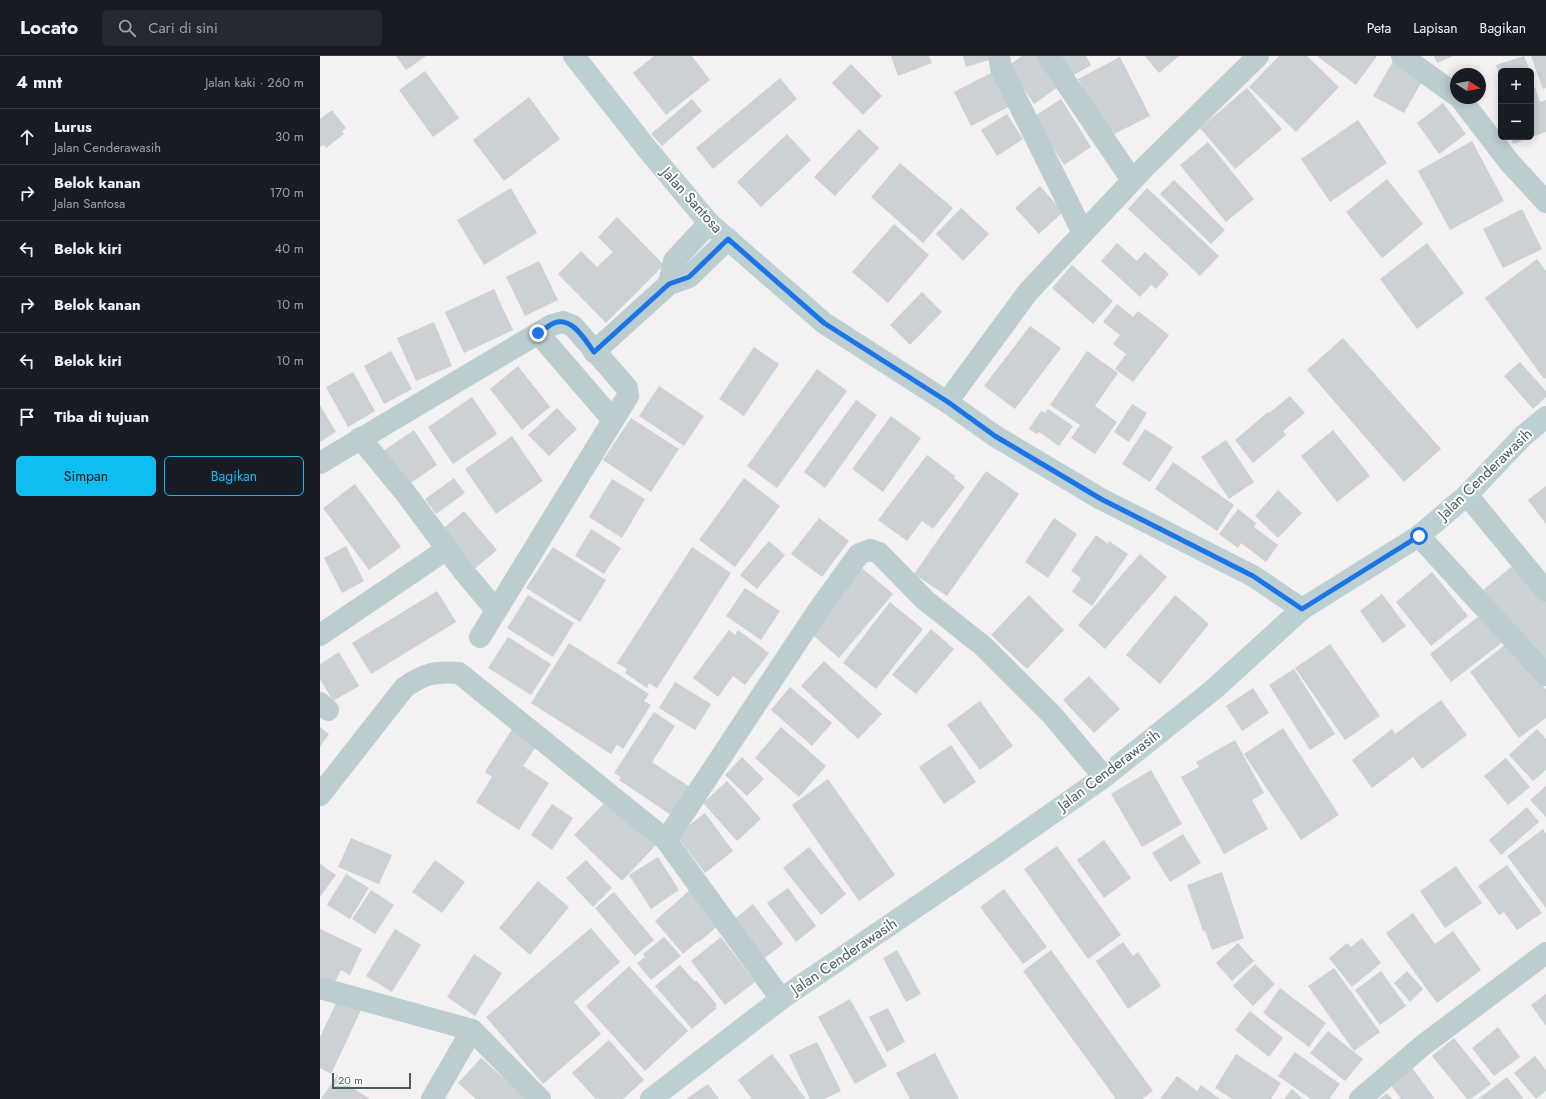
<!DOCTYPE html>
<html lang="id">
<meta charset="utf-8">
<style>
:root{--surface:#171b24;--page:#242831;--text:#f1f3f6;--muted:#9ea1a6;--line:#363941;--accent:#0fbef0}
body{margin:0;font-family:Jost,sans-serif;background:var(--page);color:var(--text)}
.controls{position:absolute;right:12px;top:12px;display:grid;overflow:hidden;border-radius:6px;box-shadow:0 2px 10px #0003}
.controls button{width:36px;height:36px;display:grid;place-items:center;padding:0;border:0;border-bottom:1px solid var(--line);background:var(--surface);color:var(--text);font:20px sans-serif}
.compass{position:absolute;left:1130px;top:12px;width:36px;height:36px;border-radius:50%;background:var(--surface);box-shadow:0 2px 10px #0003;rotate:101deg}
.scale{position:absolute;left:12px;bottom:10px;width:79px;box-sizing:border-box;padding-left:4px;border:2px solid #485d60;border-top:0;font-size:11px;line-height:14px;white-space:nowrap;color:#485d60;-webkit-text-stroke:3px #fff;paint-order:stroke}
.stop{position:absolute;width:12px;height:12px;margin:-9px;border:3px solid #1a73e8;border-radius:50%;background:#fff}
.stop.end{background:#1a73e8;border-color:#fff;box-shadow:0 1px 4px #0008}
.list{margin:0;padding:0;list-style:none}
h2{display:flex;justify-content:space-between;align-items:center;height:52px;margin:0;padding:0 16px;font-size:17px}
h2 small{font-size:13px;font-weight:400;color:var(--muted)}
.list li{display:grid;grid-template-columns:26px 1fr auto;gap:12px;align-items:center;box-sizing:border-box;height:56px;padding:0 16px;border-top:1px solid var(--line)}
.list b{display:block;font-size:15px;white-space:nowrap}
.list p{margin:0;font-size:13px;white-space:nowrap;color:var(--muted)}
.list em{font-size:13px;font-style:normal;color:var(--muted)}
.actions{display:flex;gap:8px;padding:12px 16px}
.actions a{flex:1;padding:9px 0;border:1px solid var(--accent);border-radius:6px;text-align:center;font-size:14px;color:var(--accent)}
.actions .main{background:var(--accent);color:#111}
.icon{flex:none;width:22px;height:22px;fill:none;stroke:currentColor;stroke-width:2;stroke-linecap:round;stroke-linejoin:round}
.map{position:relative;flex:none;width:1226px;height:1043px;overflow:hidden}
header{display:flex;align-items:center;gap:24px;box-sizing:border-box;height:56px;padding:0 20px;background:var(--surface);border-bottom:1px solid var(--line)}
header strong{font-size:19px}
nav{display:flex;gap:22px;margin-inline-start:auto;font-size:14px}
.search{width:280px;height:36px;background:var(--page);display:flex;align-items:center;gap:10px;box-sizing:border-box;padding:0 14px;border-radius:6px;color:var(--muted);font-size:15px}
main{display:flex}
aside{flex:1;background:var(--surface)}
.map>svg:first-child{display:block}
.building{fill:#cbd1d4}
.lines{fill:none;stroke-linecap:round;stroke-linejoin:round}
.street{stroke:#bccdcf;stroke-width:22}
.secondary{stroke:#bcd0d4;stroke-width:22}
.route{stroke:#1a73e8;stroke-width:5}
.labels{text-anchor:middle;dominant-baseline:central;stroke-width:4;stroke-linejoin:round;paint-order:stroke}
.street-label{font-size:15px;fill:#485d60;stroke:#fff}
</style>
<header>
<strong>Locato</strong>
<div class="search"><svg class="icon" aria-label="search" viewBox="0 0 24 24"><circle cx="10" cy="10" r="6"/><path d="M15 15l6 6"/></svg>Cari di sini</div>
<nav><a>Peta</a><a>Lapisan</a><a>Bagikan</a></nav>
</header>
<main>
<aside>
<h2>4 mnt<small>Jalan kaki · 260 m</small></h2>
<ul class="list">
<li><svg class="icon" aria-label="ahead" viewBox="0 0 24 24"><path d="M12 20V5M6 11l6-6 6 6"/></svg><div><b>Lurus</b><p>Jalan Cenderawasih</p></div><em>30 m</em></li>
<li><svg class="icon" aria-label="right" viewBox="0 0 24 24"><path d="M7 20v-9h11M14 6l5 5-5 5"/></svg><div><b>Belok kanan</b><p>Jalan Santosa</p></div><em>170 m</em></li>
<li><svg class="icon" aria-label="left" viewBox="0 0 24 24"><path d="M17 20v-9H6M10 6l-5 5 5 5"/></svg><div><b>Belok kiri</b></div><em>40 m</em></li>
<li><svg class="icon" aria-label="right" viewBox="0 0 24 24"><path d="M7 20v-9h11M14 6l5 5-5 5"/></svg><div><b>Belok kanan</b></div><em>10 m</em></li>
<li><svg class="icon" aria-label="left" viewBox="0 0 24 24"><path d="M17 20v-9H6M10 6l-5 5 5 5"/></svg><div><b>Belok kiri</b></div><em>10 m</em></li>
<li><svg class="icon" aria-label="arrive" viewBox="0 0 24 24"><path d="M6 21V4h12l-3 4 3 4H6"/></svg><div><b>Tiba di tujuan</b></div></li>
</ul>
<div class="actions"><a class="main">Simpan</a><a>Bagikan</a></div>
</aside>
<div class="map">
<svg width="1226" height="1043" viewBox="0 0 1226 1043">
<rect width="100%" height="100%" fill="#f4f1f2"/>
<!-- building -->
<g class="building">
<path d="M76 0H106L86 14Z"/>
<path d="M334 0H372L390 24 346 59 313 17Z"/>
<path d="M571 0H609L612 7 578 20Z"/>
<path d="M643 0H668L669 4 646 11Z"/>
<path d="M702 0H717L738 31 714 48 688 10Z"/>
<path d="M733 0H766L771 9 747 23Z"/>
<path d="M825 0H859L839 17Z"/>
<path d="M959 0H987L1019 31 976 76 929 31Z"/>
<path d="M997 0H1057L1036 29Z"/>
<path d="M1114 0H1133L1117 7Z"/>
<path d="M1204 0 1210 15H1181V24L1176 9Z"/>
<path d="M1211 0H1226V32L1223 33Z"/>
<path d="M800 1 830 60 788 81 758 23Z"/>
<path d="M1073 5 1104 22 1084 57 1053 40Z"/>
<path d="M531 8 562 40 543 59 512 27Z"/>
<path d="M105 15 139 62 113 81 79 34Z"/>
<path d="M675 15 692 49 651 70 634 36Z"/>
<path d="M460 22 477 43 393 113 376 92Z"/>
<path d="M1215 31 1220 46 1226 44V76L1193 88 1191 81H1211V33Z"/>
<path d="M927 32 962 73 915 113 880 72Z"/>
<path d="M209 41 240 83 184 125 153 84Z"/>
<path d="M372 43 382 55 342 90 331 78Z"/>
<path d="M741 43 771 91 744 109 713 61Z"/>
<path d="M1123 47 1146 78 1119 98 1097 67Z"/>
<path d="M12 54 26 72 22 75 24 78 6 92 4 89 0 91V63Z"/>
<path d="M687 58 703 83 677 100 661 74Z"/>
<path d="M1038 64 1067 107 1010 146 981 103Z"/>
<path d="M539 73 559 92 515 140 494 121Z"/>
<path d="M467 78 491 104 441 151 417 126Z"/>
<path d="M1152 85 1184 145 1130 174 1098 115Z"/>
<path d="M888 86 934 143 906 166 860 109Z"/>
<path d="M580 107 633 152 603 187 551 141Z"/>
<path d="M1067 123 1103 168 1062 202 1026 156Z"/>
<path d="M854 124 905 174 891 188 840 138Z"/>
<path d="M720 130 743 156 719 178 695 152Z"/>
<path d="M191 132 217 177 164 209 137 164Z"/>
<path d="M827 132 899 200 880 220 808 153Z"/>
<path d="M641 152 669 178 643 205 616 178Z"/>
<path d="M1202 153 1222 193 1183 212 1163 173Z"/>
<path d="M297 161 344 209 286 267 238 218 261 195 277 211 293 196 278 181Z"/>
<path d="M574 168 609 199 568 247 532 216Z"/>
<path d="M797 187 817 205 825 196 849 218 836 233 831 229 820 241 781 205Z"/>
<path d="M1107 187 1144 237 1097 273 1060 223Z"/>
<path d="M1217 203 1226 215V322L1224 323 1165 242Z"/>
<path d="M219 205 238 244 205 260 186 221Z"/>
<path d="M752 209 793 245 773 268 732 232Z"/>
<path d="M174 233 193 274 144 297 125 256Z"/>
<path d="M602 236 622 256 590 289 570 269Z"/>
<path d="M797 248 813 261 818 255 849 279 813 326 795 313 806 298 793 288 800 279 783 266Z"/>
<path d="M114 266 132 310 96 325 77 282Z"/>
<path d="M710 270 741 292 695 353 664 330Z"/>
<path d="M1023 282 1121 393 1084 426 987 314Z"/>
<path d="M434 291 459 308 424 360 399 343Z"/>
<path d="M71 295 92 333 64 348 44 310Z"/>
<path d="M767 295 798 317 775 350 797 366 775 398 751 382 760 369 730 349Z"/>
<path d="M1200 306 1226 335V341L1213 353 1184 320Z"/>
<path d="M198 310 230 351 202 374 170 333Z"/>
<path d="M497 313 527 335 457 432 427 410Z"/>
<path d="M33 316 55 355 28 371 6 331Z"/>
<path d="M339 330 384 360 364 390 319 360Z"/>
<path d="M970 340 985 357 963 375 966 379 933 407 915 384 948 356 949 357Z"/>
<path d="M152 341 177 378 133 408 108 371Z"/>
<path d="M536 344 557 359 505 432 484 416Z"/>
<path d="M812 348 827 357 809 386 794 376Z"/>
<path d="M0 349 16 376 0 386Z"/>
<path d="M237 352 257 373 229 400 208 379Z"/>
<path d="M728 353 753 370 739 390 719 376 717 378 709 373 721 355 725 357Z"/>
<path d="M571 360 601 382 563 436 532 413Z"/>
<path d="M311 362 359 393 331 436 283 404Z"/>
<path d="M825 373 853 391 830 426 802 408Z"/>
<path d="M94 374 117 409 86 430 63 395Z"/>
<path d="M1013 374 1050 420 1017 446 981 400Z"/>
<path d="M192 380 223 425 176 458 145 413Z"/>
<path d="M906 384 934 426 909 443 881 401Z"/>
<path d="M607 399 635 420 634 422 645 431 613 473 602 465 587 485 558 464Z"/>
<path d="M853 406 914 449 897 475 835 433Z"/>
<path d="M666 415 699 438 627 540 594 518Z"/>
<path d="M134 422 145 437 116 458 105 443Z"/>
<path d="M424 422 460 450 415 511 379 484Z"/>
<path d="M292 423 325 443 302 482 269 461Z"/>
<path d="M35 428 81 491 49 514 3 452Z"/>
<path d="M1226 430V468L1208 444Z"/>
<path d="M958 434 982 457 958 482 935 460Z"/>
<path d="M918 453 936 467 934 471 958 489 946 506 921 487 918 492 899 478Z"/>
<path d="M144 455 177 494 152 515 119 476Z"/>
<path d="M499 462 529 485 502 521 471 498Z"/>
<path d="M734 462 757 478 728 522 705 506Z"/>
<path d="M271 473 301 492 284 518 255 500Z"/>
<path d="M776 479 788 488 789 485 808 498 772 550 752 536 761 522 751 515Z"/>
<path d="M449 485 465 499 437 533 420 519Z"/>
<path d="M26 490 44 525 22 537 4 502Z"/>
<path d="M233 491 286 524 260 566 206 532Z"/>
<path d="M372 491 411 517 337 632 329 627 327 632 305 617 307 613 297 607Z"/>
<path d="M820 498 847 521 785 593 758 569Z"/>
<path d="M1196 507 1226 546V613L1163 534Z"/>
<path d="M542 512 573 538 519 602 488 575Z"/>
<path d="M1112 516 1148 560 1111 590 1076 546Z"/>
<path d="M425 532 460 555 441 584 406 560Z"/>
<path d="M117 535 136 566 51 618 32 587Z"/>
<path d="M1062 538 1086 570 1063 587 1040 555Z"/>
<path d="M208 539 254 567 233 601 187 572Z"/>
<path d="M709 539 744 574 707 613 671 579Z"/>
<path d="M855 539 889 568 840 628 806 599Z"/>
<path d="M570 546 603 573 556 633 523 607Z"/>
<path d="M1163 557 1184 585 1131 626 1110 598Z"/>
<path d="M611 573 634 593 596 638 572 619Z"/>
<path d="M409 574 415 579 418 574 449 597 425 629 413 620 398 641 373 622Z"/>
<path d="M188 581 231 608 211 639 168 612Z"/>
<path d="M1190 585 1226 634V662L1199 682 1150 616Z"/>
<path d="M249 587 329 638 324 645 331 649 303 693 297 689 291 698 211 647Z"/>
<path d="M1010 588 1060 660 1025 684 975 612Z"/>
<path d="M19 596 39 630 13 645 0 623V608Z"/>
<path d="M504 605 562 658 538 683 481 630Z"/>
<path d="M974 613 1015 678 990 694 949 629Z"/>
<path d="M769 620 800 653 774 677 743 644Z"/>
<path d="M355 626 391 648 375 674 339 652Z"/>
<path d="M470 631 512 667 492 690 451 654Z"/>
<path d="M933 632 949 657 922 675 906 650Z"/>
<path d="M1121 644 1147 679 1102 713 1093 701 1052 732 1032 704 1072 673 1075 678Z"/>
<path d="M660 645 693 690 660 714 627 669Z"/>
<path d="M334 656 355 670 332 706 370 731 351 759 299 724 301 721 294 717Z"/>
<path d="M0 671 9 678 0 691Z"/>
<path d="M461 671 506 710 479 741 435 702Z"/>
<path d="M963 672 1019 759 981 784 924 698Z"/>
<path d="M192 673 217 689 203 710 229 727 199 774 156 746 172 721 165 716Z"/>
<path d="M1217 673 1226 683V714L1213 725 1189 699Z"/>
<path d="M915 684 944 737 932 744 948 773 904 798 861 721 879 711 876 706Z"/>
<path d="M631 689 656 726 624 748 599 711Z"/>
<path d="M422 701 444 723 427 740 405 719Z"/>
<path d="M1186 702 1210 731 1188 749 1164 720Z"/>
<path d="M831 714 862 768 822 791 791 738Z"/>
<path d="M508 723 575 819 539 845 472 749Z"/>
<path d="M407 725 441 763 417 785 383 747Z"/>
<path d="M1226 730V761L1210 744Z"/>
<path d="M288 743 336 789 302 825 254 779Z"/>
<path d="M232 748 253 762 232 794 211 779Z"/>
<path d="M1207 751 1219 766 1181 799 1169 784Z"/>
<path d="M385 757 413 795 385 817 356 779Z"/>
<path d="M1223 773 1226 778V852L1187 800Z"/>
<path d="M863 778 881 807 850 826 832 797Z"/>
<path d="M31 782 72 799 59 828 18 811Z"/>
<path d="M784 784 811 822 784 842 757 804Z"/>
<path d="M737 790 801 879 768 903 704 813Z"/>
<path d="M489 791 526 838 501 859 463 812Z"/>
<path d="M338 801 359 834 331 853 309 819Z"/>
<path d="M115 804 145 826 122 857 92 836Z"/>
<path d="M266 804 292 832 273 851 246 822Z"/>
<path d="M0 808 16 819 0 841Z"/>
<path d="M1187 809 1222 857 1197 874 1184 856 1179 859 1158 830Z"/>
<path d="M1136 810 1162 847 1125 872 1100 835Z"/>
<path d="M902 816 924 882 892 894 885 875H883L867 829Z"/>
<path d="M26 818 49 832 30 863 7 849Z"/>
<path d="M218 825 249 851 210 899 179 872Z"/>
<path d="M468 832 496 870 476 886 447 847Z"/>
<path d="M371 833 400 868 379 886 378 885 363 898 335 865Z"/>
<path d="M684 833 727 891 703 908 660 851Z"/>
<path d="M51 834 74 849 55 878 32 863Z"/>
<path d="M294 836 334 884 315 900 275 852Z"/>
<path d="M433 848 463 888 441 905 411 866Z"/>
<path d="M1093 857 1115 888 1133 875 1161 914 1117 947 1066 877Z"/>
<path d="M271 872 300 906 254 946 281 978 223 1028 166 961Z"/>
<path d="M0 873 42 893 30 919 21 914 13 930 0 923Z"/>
<path d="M75 873 101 889 72 936 46 920Z"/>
<path d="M344 881 361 900 331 924 317 907 325 901 323 898Z"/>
<path d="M401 881 435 926 405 949 371 905Z"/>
<path d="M1042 882 1061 907 1032 931 1009 902 1027 887 1031 891Z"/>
<path d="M803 886 813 900 818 896 841 930 808 953 776 905Z"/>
<path d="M918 887 934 905 912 925 896 907Z"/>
<path d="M577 894 601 938 586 946 563 902Z"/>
<path d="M731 894 833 1035 822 1043H796L703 915Z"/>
<path d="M154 898 182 917 155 960 127 941Z"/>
<path d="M935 908 955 928 933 950 913 930Z"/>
<path d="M360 909 375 926 376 924 397 949 395 951 397 952 372 973 335 930Z"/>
<path d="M309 910 368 975 325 1015 266 950Z"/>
<path d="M1014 912 1060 976 1034 995 988 930Z"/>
<path d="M1061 915 1086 950 1060 969 1035 934Z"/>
<path d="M1087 915 1103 933 1090 946 1074 927Z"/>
<path d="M960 932 1006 967 989 991 943 957Z"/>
<path d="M1226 938V970L1211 949Z"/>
<path d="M18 943 41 954 11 1018 0 1012V981Z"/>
<path d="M530 943 567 1010 535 1028 498 961Z"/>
<path d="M568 952 585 986 567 996 549 961Z"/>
<path d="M930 955 963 982 949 1001 915 974Z"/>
<path d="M1178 971 1200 1001 1174 1020 1152 992Z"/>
<path d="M1008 975 1043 1003 1025 1025 990 997Z"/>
<path d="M1134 982 1171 1028 1151 1043H1147L1112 1000Z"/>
<path d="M289 984 324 1024 303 1043H276L252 1017Z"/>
<path d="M497 986 521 1035 504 1043H490L469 999Z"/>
<path d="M975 996 1020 1028 1009 1043H991L958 1020Z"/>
<path d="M615 997 639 1043H590L576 1017Z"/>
<path d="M452 998 486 1043H432L418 1024Z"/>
<path d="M916 998 961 1027 951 1043H912L895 1032Z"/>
<path d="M1215 1000 1226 1014V1035L1216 1043 1194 1017Z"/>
<path d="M161 1002 207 1043H156L138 1027Z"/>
<path d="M1090 1009 1115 1043H1081L1068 1025Z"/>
<path d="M857 1020 877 1035 881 1029 900 1043H840Z"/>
<path d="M16 1021 50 1043H1Z"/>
<path d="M1187 1021 1204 1043H1158Z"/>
<path d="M388 1028 399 1043H366Z"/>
<path d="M972 1033 983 1043H964Z"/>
<path d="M1067 1037 1072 1043H1059Z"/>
</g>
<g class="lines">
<!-- street -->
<g class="street">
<path d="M679 0 681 12 763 177"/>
<path d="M728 0 812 124"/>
<path d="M1082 0 1136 39"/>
<path d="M1140 42 1190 107 1226 146"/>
<path d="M349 228 354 205 389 167"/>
<path d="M218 277 293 364"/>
<path d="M274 296 349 228 369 221 408 183"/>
<path d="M627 346 708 236 824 112 938 0"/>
<path d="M40 382 87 439 144 516 176 554"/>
<path d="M0 407 232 269 243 266 253 270 307 332 308 340 160 581"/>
<path d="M1147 439 1226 535"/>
<path d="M1099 480 1226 619"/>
<path d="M0 579 127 493"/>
<path d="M0 647 8 654"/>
<path d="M0 739 84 632C103 618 115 615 139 617L346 784 461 943"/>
<path d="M346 784 497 556 539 498 550 494 559 497 605 544 663 590 733 660 784 721"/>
<path d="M0 932 152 974 220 1043"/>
<path d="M112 1043 152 974"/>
<path d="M1040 1043 1102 990 1226 897"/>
</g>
<!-- secondary -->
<g class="secondary">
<path d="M254 0 328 94 389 167 504 267 627 346 675 380 781 443 933 520 982 553"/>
<path d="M331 1043 461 943 677 796 784 721 893 634 982 553 1099 480 1147 439 1203 380 1226 361"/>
</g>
</g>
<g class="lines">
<!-- route -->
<path class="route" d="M218 277C223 274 228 270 234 267 252 260 265 284 274 296L349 228 369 221 408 183 504 267 628 346 675 380 781 443 933 520 982 553 1099 480"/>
</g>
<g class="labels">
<!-- street labels -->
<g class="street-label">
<text transform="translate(372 144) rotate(48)">Jalan Santosa</text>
<text transform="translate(1165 418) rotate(-44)">Jalan Cenderawasih</text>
<text transform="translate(789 714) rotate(-37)">Jalan Cenderawasih</text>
<text transform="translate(524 900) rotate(-34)">Jalan Cenderawasih</text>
</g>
</g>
</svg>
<div class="controls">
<button>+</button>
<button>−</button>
</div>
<svg class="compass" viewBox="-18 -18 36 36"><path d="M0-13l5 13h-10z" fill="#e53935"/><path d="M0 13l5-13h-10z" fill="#9ea1a6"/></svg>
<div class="scale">20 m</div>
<div class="stop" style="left:1099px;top:480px"></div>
<div class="stop end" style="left:218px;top:277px"></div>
</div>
</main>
